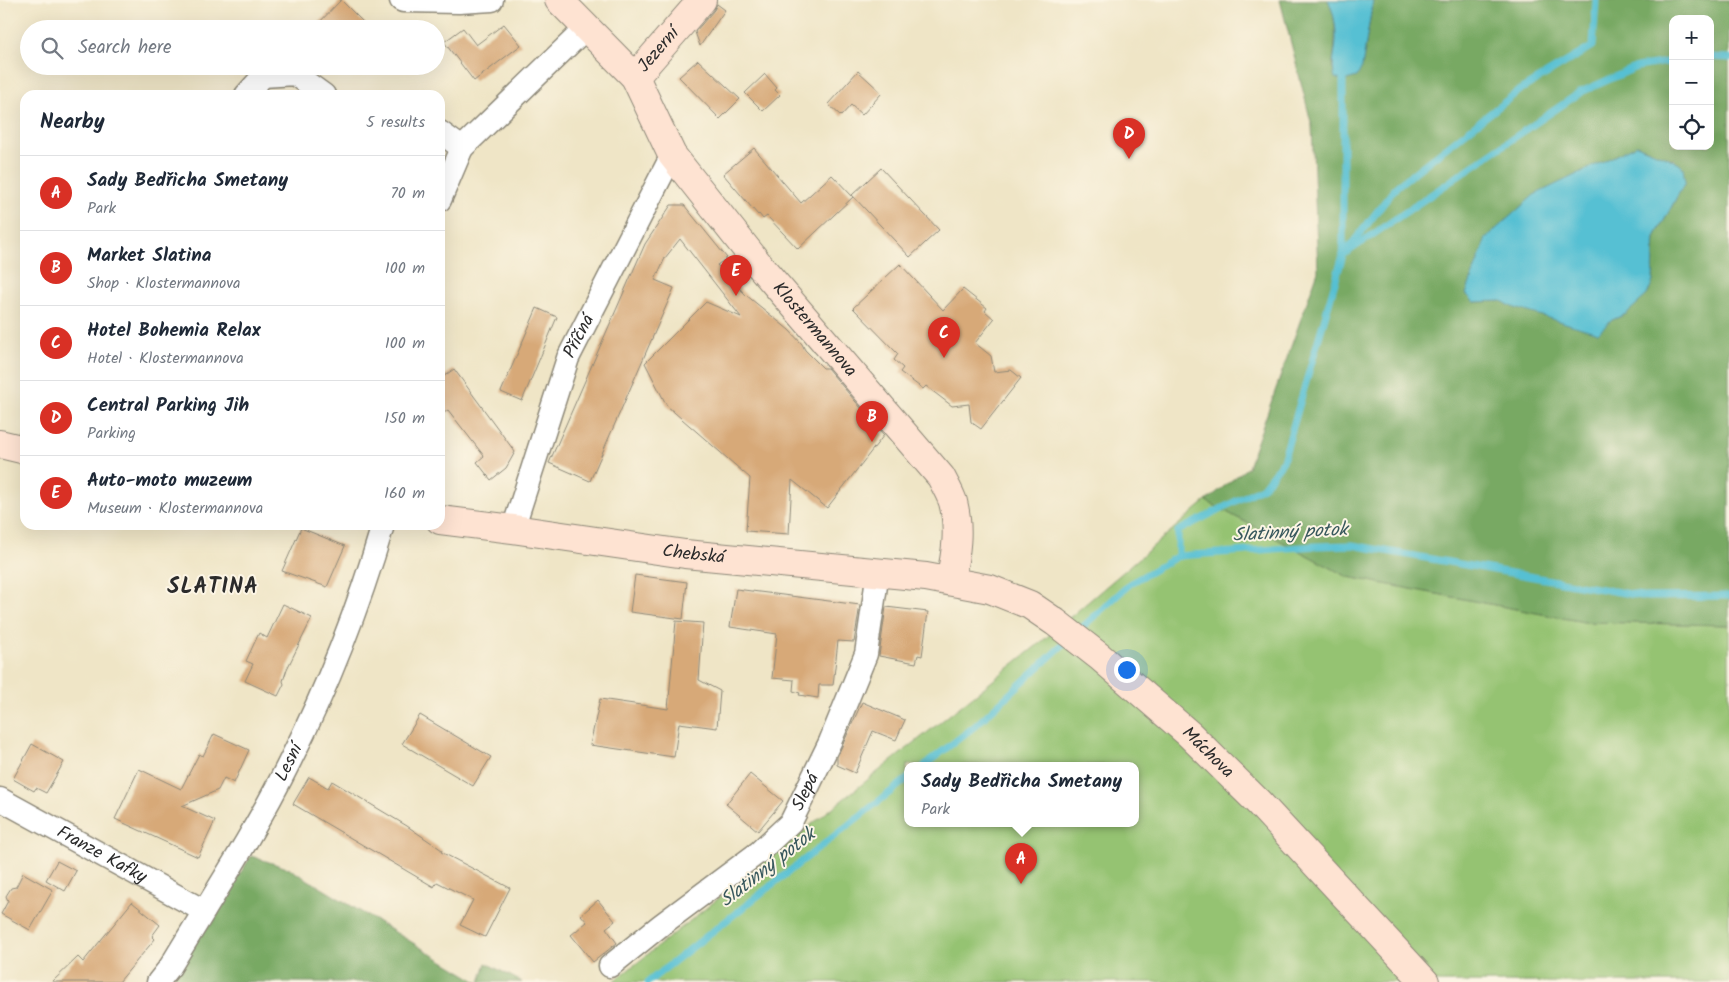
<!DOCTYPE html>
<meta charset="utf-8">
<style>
:root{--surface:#fff;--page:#f6f6f7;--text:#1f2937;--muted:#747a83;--line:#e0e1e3;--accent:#d93025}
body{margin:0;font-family:Kalam,sans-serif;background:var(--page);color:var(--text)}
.controls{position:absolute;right:15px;top:15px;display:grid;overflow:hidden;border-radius:10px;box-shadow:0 5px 20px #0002}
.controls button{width:45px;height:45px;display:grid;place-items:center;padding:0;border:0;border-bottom:1px solid var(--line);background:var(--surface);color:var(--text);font:25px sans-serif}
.you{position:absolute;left:1126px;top:669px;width:18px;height:18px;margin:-12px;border:4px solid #fff;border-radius:50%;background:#1a73e8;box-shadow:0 0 0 8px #1a73e833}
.badge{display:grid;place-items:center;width:32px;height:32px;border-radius:50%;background:var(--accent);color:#fff;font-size:16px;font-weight:700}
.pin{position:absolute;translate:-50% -41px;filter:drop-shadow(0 1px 2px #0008)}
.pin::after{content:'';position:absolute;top:26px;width:18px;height:15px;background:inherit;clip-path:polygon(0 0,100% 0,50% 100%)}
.popup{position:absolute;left:904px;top:762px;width:235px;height:65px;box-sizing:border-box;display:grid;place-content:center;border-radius:10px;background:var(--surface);filter:drop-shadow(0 1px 4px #0005);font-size:16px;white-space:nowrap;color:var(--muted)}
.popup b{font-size:19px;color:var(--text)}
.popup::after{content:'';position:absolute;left:50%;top:100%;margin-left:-10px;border:10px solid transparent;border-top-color:var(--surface)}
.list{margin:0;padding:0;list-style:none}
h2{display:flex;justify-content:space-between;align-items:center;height:65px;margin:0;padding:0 20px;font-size:21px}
h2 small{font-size:16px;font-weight:400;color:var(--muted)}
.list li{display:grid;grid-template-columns:32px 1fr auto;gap:15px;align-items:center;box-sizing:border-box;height:75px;padding:0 20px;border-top:1px solid var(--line)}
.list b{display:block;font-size:19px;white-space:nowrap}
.list p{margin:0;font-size:16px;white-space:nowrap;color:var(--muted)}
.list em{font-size:16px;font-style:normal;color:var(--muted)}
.icon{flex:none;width:28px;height:28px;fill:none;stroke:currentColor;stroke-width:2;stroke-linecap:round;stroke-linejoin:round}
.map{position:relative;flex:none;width:1729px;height:982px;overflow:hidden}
.search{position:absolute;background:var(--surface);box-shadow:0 5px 20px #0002;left:20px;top:20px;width:425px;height:55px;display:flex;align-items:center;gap:12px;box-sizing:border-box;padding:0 18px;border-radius:28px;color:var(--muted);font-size:19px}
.panel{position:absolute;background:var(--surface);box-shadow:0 5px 20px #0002;left:20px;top:90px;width:425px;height:440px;border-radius:15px}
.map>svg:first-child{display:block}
.green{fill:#95c372;stroke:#60774e;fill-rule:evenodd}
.forest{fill:#78a964;stroke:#526a48;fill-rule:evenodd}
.water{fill:#56c0d3;stroke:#40767f}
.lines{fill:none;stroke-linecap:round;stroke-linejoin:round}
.stream{stroke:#56c0d3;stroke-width:7}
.building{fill:#d7a978}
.street-casing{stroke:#8d8878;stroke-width:25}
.secondary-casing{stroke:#8d8878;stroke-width:30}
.street{stroke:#fff;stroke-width:22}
.secondary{stroke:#fee3d2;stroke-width:28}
.labels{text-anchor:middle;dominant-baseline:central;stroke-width:4;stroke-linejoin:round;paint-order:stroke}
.street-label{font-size:18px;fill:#2b2b2b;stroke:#fcf5e5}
.water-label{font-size:19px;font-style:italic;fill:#38585d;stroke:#fcf5e5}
.district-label{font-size:22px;font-weight:bold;letter-spacing:1px;fill:#2b2b2b;stroke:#fcf5e5}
</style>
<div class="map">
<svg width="1729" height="982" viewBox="0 0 1729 982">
<rect width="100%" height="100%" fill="#fcf5e5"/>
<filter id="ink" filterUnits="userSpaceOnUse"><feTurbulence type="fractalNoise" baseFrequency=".02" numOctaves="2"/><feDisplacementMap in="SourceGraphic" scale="10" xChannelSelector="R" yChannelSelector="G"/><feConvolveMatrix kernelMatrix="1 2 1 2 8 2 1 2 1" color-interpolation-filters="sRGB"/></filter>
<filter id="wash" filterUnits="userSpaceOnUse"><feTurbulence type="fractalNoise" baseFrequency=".0096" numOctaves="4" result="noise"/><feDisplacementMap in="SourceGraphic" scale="20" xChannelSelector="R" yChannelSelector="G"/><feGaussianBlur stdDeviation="1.12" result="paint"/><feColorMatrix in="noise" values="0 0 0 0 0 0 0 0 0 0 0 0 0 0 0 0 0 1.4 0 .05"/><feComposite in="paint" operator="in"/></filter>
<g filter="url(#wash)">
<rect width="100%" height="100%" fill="#efe5c6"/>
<!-- green -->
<path class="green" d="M1206 501 1348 577 1584 622 1729 625V982H613L1040 643ZM907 765H1135V823H907Z"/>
<!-- forest -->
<g class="forest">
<path d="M1280 0H1328C1339 21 1335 46 1332 68L1362 67 1373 0H1729V625L1584 622 1348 577 1206 501 1248 467 1318 271 1312 126ZM1673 19H1710V146H1673ZM1637 145 1664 157 1674 159 1685 182 1655 237 1654 248 1653 281 1626 314 1612 320 1513 307 1502 301 1474 302 1466 294 1470 284Z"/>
<path d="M251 856 290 869 478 982H168L206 928Z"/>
<path d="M486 963 522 982H480Z"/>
</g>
<!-- water -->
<g class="water">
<path d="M1328 0H1373L1362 67 1357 77 1343 81 1335 78C1330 61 1337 51 1336 35 1336 24 1333 10 1328 0Z"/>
<path d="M1637 145C1651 152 1672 157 1683 167L1685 182 1655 237 1654 248 1653 281 1647 295 1626 314 1612 320 1598 333 1512 307 1502 301 1474 302 1466 294 1486 238 1534 195Z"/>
</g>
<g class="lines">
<!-- stream -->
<g class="stream">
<path d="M1710 57 1729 58"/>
<path d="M1343 81V255"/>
<path d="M1348 249 1397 186 1520 90 1593 46 1596 0"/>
<path d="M1178 556V531L1263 487 1283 461 1343 255 1581 92 1637 67 1673 61"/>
<path d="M1078 631 1131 583 1178 556 1316 546 1352 545 1647 597 1729 596"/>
<path d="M925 765 975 726 1068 640"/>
<path d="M648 982 907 779"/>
</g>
</g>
<g id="blocks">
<!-- building -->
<g class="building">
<path d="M341 0 370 29H313Z"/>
<path d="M717 4 725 10 700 46 695 32 714 10Z"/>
<path d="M504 24 521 45 474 81 444 42 463 28 476 45Z"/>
<path d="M698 60 740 99 720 119 679 77Z"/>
<path d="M858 71 882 93 862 115 851 105 841 116 828 104Z"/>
<path d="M765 74 777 88 775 90 780 95 763 111 745 93Z"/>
<path d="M754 148 801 203 832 175 853 197 798 249 767 216 763 219 759 214 758 215 723 174Z"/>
<path d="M881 168 939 230 910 257 852 195Z"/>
<path d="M671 205H684L727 258 717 265 746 295 789 330 802 344 805 350 823 368H827L884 435 827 508 792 480 789 534 746 531 750 478 667 406 645 363 706 302 741 317 680 239 665 258 655 280 674 288 590 481 549 463 645 244Z"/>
<path d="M900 264 943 310 963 289 987 308 985 311 994 319 975 343 991 356 994 372 1011 370 1021 378 981 429 971 422 969 404 952 406 926 386 923 389 900 372 903 368 894 360 898 354 853 308Z"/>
<path d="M537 308 557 317 522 401 501 392Z"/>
<path d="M454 369 515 452 506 468 491 480 477 462 484 456 448 410 440 416V379Z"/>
<path d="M301 528 345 546 327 587 282 571Z"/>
<path d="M635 575 687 582 683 619 630 612Z"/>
<path d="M736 589 860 605 854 642 838 641 833 685H819L818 698 799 695 800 693 793 691 794 680 772 678 777 634 730 627Z"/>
<path d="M283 604 312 618 287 669 283 681 284 684 278 696 245 681 253 664 246 661 259 633 267 638Z"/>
<path d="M886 607 928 612 922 656 918 655 916 663 879 656Z"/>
<path d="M676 621 703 623 699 680 720 691 717 728 679 723 674 757 590 745 600 699 668 709Z"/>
<path d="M862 702 905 720 896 740 873 731 855 773 837 765V757Z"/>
<path d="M420 715 491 757 473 786 402 744Z"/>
<path d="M214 734 249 750 234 783 224 778 218 790 182 806 215 821 198 857 115 819 139 769 181 789 199 754 203 756Z"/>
<path d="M32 744 64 762 46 793 36 788 34 791 13 779Z"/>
<path d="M750 774 783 801 758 831 726 804Z"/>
<path d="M309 777 328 788 332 781 407 826 442 850 441 852 510 888 485 937 460 925 473 900 437 882 434 887 293 804Z"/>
<path d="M57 861 76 871 65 891 46 880Z"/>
<path d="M23 873 53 890 30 930 1 914 8 901 6 896 11 888 16 887Z"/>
<path d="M598 900 615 921 606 928 617 943 593 962 571 935 587 922 581 915Z"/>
<path d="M132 902 160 925 152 936 155 939 119 982H52L78 957 83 962Z"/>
</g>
</g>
</g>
<g filter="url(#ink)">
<use href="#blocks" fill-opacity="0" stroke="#8d8878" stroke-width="1"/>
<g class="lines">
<!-- street casing -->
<g class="street-casing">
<g id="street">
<path d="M401 0 403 1 459 2 492 0"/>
<path d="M246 95 263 76 295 74 324 95"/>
<path d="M440 132 462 148 587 27"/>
<path d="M440 200 462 148"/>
<path id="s1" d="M513 529 568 358 672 155"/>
<path id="s2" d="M0 799 204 911"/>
<path id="s3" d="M610 966 661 925 759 852 791 822 830 742 866 654 878 572"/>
<path id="s4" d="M158 982 170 967C211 899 255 832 290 761 328 686 359 606 383 525"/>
</g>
</g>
<!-- secondary casing -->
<g class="secondary-casing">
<g id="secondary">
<path id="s5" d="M559 0 635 77 672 155 760 266 941 477C945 485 950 493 953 502 960 529 956 554 950 580"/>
<path id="s6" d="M635 77 702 0"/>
<path d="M0 444 25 450"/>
<path id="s7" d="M440 520 513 529 685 554 926 577 990 589 1030 605 1055 622 1100 657 1189 734 1258 802 1425 982"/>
</g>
</g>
<!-- street -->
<use href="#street" class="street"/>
<!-- secondary -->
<use href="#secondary" class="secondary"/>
</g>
</g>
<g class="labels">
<!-- street labels -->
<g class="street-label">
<text stroke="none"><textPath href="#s6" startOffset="36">Jezerní</textPath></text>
<text stroke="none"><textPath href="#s5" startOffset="420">Klostermannova</textPath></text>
<text stroke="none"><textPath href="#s1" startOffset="204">Příčná</textPath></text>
<text stroke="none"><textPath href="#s7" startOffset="256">Chebská</textPath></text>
<text stroke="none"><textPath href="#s7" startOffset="829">Máchova</textPath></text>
<text stroke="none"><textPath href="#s4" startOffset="256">Lesní</textPath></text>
<text stroke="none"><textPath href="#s3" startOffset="265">Slepá</textPath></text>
<text stroke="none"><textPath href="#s2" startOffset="116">Franze Kafky</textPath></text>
</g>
<!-- water labels -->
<g class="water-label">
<text transform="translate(1290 533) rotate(-3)">Slatinný potok</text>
<text transform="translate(768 868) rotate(-38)">Slatinný potok</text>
</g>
<!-- district labels -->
<g class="district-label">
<text x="213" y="587">SLATINA</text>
</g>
</g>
</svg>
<div class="controls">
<button>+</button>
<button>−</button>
<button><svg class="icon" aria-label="locate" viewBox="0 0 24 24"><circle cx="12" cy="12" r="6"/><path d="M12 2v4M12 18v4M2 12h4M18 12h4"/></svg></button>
</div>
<div class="you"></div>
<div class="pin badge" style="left:1021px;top:884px">A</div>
<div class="popup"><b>Sady Bedřicha Smetany</b>Park</div>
<div class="pin badge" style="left:872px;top:442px">B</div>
<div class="pin badge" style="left:944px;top:358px">C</div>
<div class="pin badge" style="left:1129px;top:159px">D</div>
<div class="pin badge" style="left:736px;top:296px">E</div>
<div class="search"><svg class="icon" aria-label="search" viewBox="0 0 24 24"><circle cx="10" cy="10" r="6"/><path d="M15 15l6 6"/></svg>Search here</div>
<section class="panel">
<h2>Nearby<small>5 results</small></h2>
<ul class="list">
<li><span class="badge">A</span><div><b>Sady Bedřicha Smetany</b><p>Park</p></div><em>70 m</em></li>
<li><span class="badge">B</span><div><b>Market Slatina</b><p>Shop · Klostermannova</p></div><em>100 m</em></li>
<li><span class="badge">C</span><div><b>Hotel Bohemia Relax</b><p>Hotel · Klostermannova</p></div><em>100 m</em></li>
<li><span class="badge">D</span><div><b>Central Parking Jih</b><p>Parking</p></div><em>150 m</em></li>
<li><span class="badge">E</span><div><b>Auto-moto muzeum</b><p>Museum · Klostermannova</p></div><em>160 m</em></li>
</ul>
</section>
</div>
